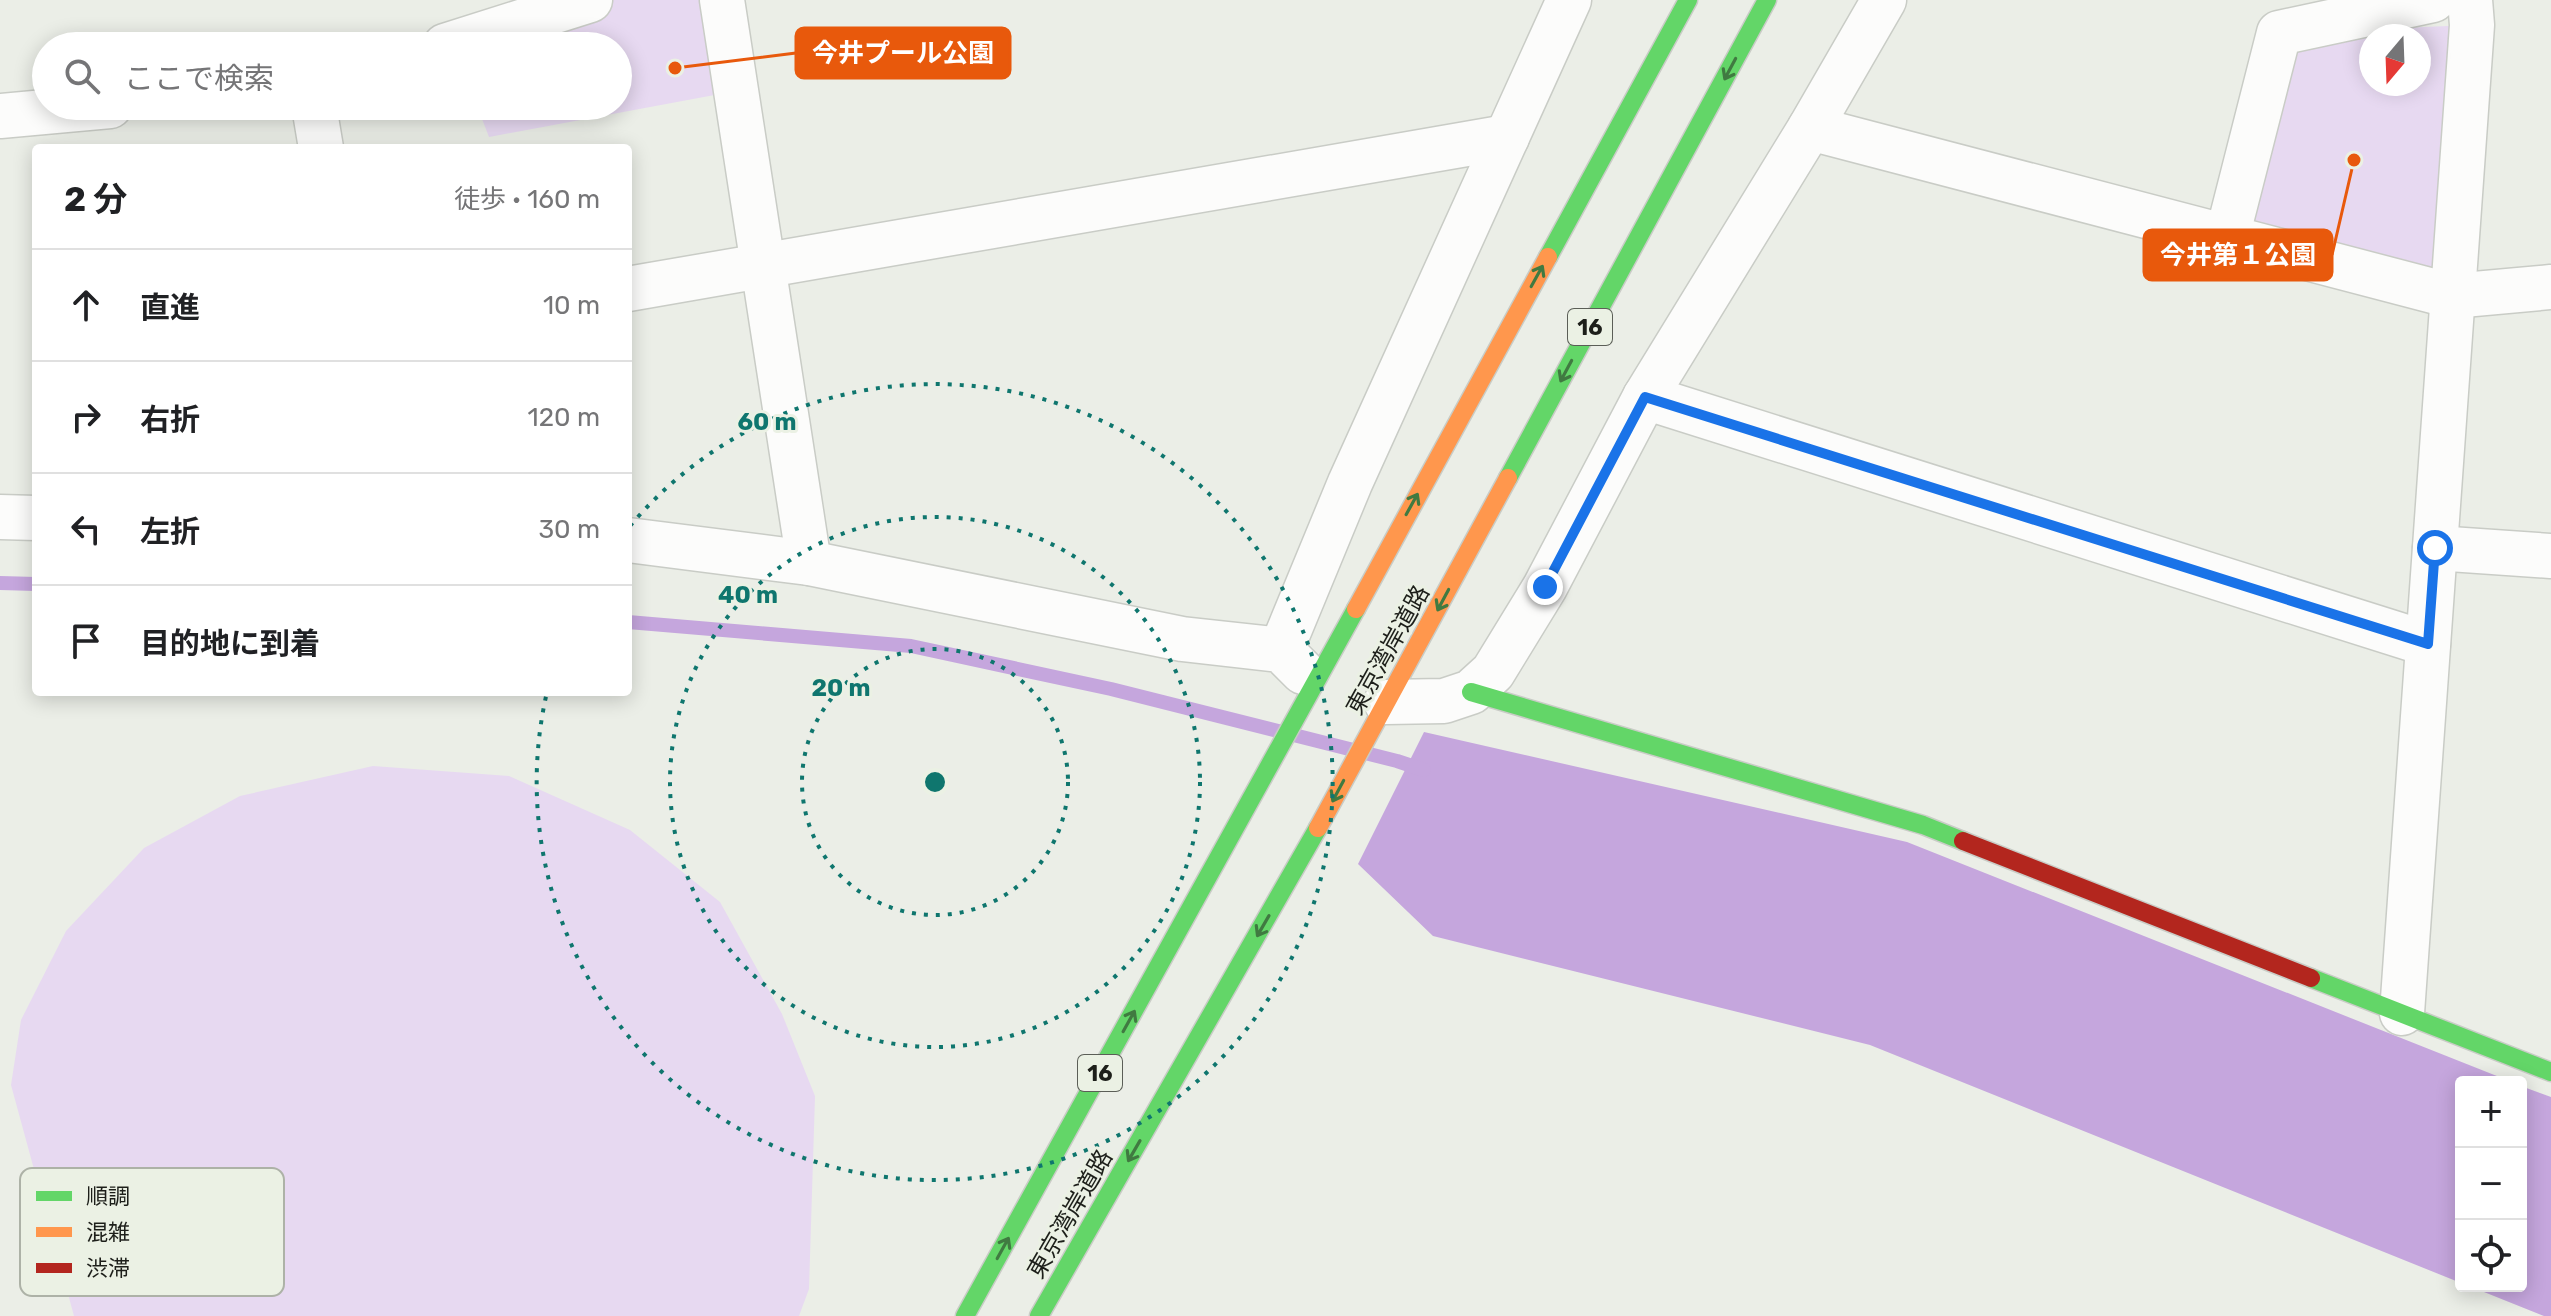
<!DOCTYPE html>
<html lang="ja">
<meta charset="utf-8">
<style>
:root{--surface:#fff;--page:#f2f2f2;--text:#202124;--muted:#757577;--line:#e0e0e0}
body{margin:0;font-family:Rubik,"Noto Sans JP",sans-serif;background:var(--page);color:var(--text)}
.controls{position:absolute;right:24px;bottom:24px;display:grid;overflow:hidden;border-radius:8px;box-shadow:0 4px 20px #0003}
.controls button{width:72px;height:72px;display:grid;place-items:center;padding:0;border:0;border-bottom:2px solid var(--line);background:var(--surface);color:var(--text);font:40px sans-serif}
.compass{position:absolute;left:2359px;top:24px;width:72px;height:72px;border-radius:50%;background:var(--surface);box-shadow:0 4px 20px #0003;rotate:199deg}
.stop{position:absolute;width:24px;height:24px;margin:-18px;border:6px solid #1a73e8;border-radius:50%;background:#fff}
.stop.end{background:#1a73e8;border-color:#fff;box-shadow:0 2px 8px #0008}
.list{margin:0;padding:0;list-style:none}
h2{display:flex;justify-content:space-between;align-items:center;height:104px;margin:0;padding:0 32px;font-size:34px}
h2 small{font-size:26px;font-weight:400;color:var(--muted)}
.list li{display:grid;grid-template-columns:52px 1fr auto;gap:24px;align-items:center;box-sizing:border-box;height:112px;padding:0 32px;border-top:2px solid var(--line)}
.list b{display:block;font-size:30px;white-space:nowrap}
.list em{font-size:26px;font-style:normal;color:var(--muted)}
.icon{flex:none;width:44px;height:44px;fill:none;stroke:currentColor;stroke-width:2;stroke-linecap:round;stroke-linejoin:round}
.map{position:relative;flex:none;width:2551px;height:1316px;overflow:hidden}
.search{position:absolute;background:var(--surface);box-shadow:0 4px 20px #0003;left:32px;top:32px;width:600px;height:88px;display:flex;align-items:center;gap:20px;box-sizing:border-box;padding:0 28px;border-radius:44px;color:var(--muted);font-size:30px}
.panel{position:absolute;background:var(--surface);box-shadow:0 4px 20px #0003;left:32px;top:144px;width:600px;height:552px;border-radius:8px}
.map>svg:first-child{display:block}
.green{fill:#e7d9f1;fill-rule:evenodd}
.water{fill:#c5a6dd}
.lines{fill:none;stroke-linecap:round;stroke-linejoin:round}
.stream{stroke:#c5a6dd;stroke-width:14}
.street-casing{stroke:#c9ccc6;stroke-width:47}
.fast-casing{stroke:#c9ccc6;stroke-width:21}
.slow-casing{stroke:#c9ccc6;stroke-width:21}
.jam-casing{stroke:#c9ccc6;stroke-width:21}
.street{stroke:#fcfcfb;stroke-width:44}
.fast{stroke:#63d668;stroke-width:18}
.slow{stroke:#ff974d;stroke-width:18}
.jam{stroke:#b3261e;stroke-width:18}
.oneway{stroke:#407a41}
.route{stroke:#1a73e8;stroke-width:10}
.ring{fill:none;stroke:#0f766e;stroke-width:4;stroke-dasharray:4 8}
.labels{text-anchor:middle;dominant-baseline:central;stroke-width:6;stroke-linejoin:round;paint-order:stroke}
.shield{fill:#ebf1e4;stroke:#5b5e57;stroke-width:2}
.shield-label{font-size:22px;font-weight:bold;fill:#1d1f1a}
.street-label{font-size:24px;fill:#1d1f1a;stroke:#ebf1e4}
.key{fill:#ebf1e4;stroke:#adb2a7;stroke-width:2}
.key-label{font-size:22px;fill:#1d1f1a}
.centre{fill:#0f766e;stroke:#ebf1e4;stroke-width:4}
.ring-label{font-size:24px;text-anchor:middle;font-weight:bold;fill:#0f766e;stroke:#ebf1e4;stroke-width:6;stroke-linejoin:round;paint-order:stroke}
.leader{fill:none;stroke:#e8590c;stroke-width:3}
.callout-dot{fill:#e8590c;stroke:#ebf1e4;stroke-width:3}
.callout{fill:#e8590c;stroke:#e8590c;stroke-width:3}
.callout-label{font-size:26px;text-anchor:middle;font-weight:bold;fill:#fff}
</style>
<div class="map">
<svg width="2551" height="1316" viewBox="0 0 2551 1316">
<rect width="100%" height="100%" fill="#ebeee7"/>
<!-- green -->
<g class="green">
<path d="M590 0H722L736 91 489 137 477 106H618V46H454Z"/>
<path d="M2472 25 2452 296 2227 237 2279 33ZM2371 36H2419V84H2371Z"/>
<path d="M373 766 509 776 630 830 720 902 782 1014 815 1096 809 1289 799 1316H74L11 1085 21 1020 66 931 144 848 240 796Z"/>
</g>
<!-- water -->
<g class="water">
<path d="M1424 732 1907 842 2512 1082H2461V1283L1870 1045 1433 936 1358 864Z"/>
<path d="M2521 1086 2551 1097V1316H2544L2469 1286H2521Z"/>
</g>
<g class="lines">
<!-- stream -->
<g class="stream">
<path d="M0 583 36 584"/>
<path d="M628 622 911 646 1111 689 1397 761 1424 770"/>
</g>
<!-- street casing -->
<g class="street-casing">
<g id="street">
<path d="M722 0 809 563"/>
<path d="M445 46 590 0"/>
<path d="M314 106 321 148"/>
<path d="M0 116 110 106"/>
<path d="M1810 128 2452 296 2551 287"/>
<path d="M2227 237 2279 33 2433 0"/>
<path d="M628 289 1507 137"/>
<path d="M1645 397 2428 644"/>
<path d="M0 517 36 518"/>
<path d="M628 540 809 563 1182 639 1281 650 1303 672"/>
<path d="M2435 548 2551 556"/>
<path d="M1281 650 1350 483 1569 0"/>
<path d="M1386 702 1444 701 1471 692 1493 672 1545 587 1645 397 1810 128 1884 0"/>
<path d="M2402 1013 2472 25 2470 0"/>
</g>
</g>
<!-- fast casing -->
<g class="fast-casing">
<g id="fast">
<path d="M1548 257 1688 0"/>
<path d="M1508 478 1767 0"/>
<path d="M1471 692 1923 825 1963 841"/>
<path d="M2311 978 2551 1072"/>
<path d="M965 1316 1356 609"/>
<path d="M1039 1316 1318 828"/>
</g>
</g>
<!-- slow casing -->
<g class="slow-casing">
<g id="slow">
<path d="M1356 609 1548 257"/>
<path d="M1318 828 1508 478"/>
</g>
</g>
<!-- jam casing -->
<g class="jam-casing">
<path id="jam" d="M1963 841 2311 978"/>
</g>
<!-- street -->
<use href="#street" class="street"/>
<!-- fast -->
<use href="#fast" class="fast"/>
<!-- slow -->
<use href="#slow" class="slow"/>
<!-- jam -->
<use href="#jam" class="jam"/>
</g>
<!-- one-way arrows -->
<defs><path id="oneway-shaft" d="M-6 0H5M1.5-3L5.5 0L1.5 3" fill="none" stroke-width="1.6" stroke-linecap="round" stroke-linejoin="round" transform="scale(2)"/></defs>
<g class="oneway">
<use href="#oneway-shaft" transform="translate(1730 69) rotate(118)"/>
<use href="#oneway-shaft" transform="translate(1537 276) rotate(-61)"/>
<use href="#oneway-shaft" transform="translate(1566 371) rotate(118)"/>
<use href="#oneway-shaft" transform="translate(1412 504) rotate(-61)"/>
<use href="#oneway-shaft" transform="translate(1443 600) rotate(118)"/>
<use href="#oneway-shaft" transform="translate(1338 791) rotate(118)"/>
<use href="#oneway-shaft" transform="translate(1263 926) rotate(120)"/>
<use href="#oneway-shaft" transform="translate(1129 1021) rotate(-61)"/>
<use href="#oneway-shaft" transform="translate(1134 1151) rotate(120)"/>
<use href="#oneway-shaft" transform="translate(1003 1248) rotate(-61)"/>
</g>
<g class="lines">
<!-- route -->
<path class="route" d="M1545 587 1645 397 2428 644 2435 548"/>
</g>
<!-- distance rings -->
<g class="ring">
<circle cx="935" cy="782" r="133"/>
<circle cx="935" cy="782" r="265"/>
<path d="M630 526A398 398 0 1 1 547 692"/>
</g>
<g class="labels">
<!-- shield labels -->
<g class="shield">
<rect x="1568" y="309" width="44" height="36" rx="6"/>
<rect x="1078" y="1055" width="44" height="36" rx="6"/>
</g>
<g class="shield-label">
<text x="1590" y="327">16</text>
<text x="1100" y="1073">16</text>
</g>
<!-- street labels -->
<g class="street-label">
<text transform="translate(1388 650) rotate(-61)">東京湾岸道路</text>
<text transform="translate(1070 1214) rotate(-60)">東京湾岸道路</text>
</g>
</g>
<!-- legend -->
<rect x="20" y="1168" width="264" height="128" rx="12" class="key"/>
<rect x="36" y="1191" width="36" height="10" fill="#63d668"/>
<rect x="36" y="1227" width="36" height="10" fill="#ff974d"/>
<rect x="36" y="1263" width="36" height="10" fill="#b3261e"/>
<g class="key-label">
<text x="86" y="1204">順調</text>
<text x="86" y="1240">混雑</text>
<text x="86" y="1276">渋滞</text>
</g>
<circle cx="935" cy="782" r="12" class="centre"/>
<g class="ring-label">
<text x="767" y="430">60 m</text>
<text x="748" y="603">40 m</text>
<text x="841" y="696">20 m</text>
</g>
<!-- callouts -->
<path class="leader" d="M675 68L796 53M2354 160L2332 255"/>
<g class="callout-dot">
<circle cx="675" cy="68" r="8"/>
<circle cx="2354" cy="160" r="8"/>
</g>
<g class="callout">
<rect x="796" y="28" width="214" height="50" rx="8"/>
<rect x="2144" y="230" width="188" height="50" rx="8"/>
</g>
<g class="callout-label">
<text x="903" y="62">今井プール公園</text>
<text x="2238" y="264">今井第１公園</text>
</g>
</svg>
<div class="controls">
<button>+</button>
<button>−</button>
<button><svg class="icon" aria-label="locate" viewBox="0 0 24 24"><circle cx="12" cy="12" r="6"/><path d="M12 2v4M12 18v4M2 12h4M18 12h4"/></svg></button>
</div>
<svg class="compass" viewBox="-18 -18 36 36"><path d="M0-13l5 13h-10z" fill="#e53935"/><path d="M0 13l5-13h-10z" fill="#757577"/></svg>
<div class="stop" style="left:2435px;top:548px"></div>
<div class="stop end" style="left:1545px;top:587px"></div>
<div class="search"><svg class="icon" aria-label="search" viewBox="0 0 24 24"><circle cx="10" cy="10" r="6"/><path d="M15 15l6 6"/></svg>ここで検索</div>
<section class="panel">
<h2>2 分<small>徒歩 · 160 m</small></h2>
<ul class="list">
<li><svg class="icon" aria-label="ahead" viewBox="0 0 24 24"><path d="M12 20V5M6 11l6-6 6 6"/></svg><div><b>直進</b></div><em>10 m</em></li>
<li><svg class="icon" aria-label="right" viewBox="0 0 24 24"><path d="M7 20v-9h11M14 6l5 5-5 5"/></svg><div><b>右折</b></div><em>120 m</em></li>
<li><svg class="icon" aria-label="left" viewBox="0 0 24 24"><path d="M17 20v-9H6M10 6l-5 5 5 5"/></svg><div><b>左折</b></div><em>30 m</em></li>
<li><svg class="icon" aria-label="arrive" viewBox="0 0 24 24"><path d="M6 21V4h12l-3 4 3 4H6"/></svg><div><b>目的地に到着</b></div></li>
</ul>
</section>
</div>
